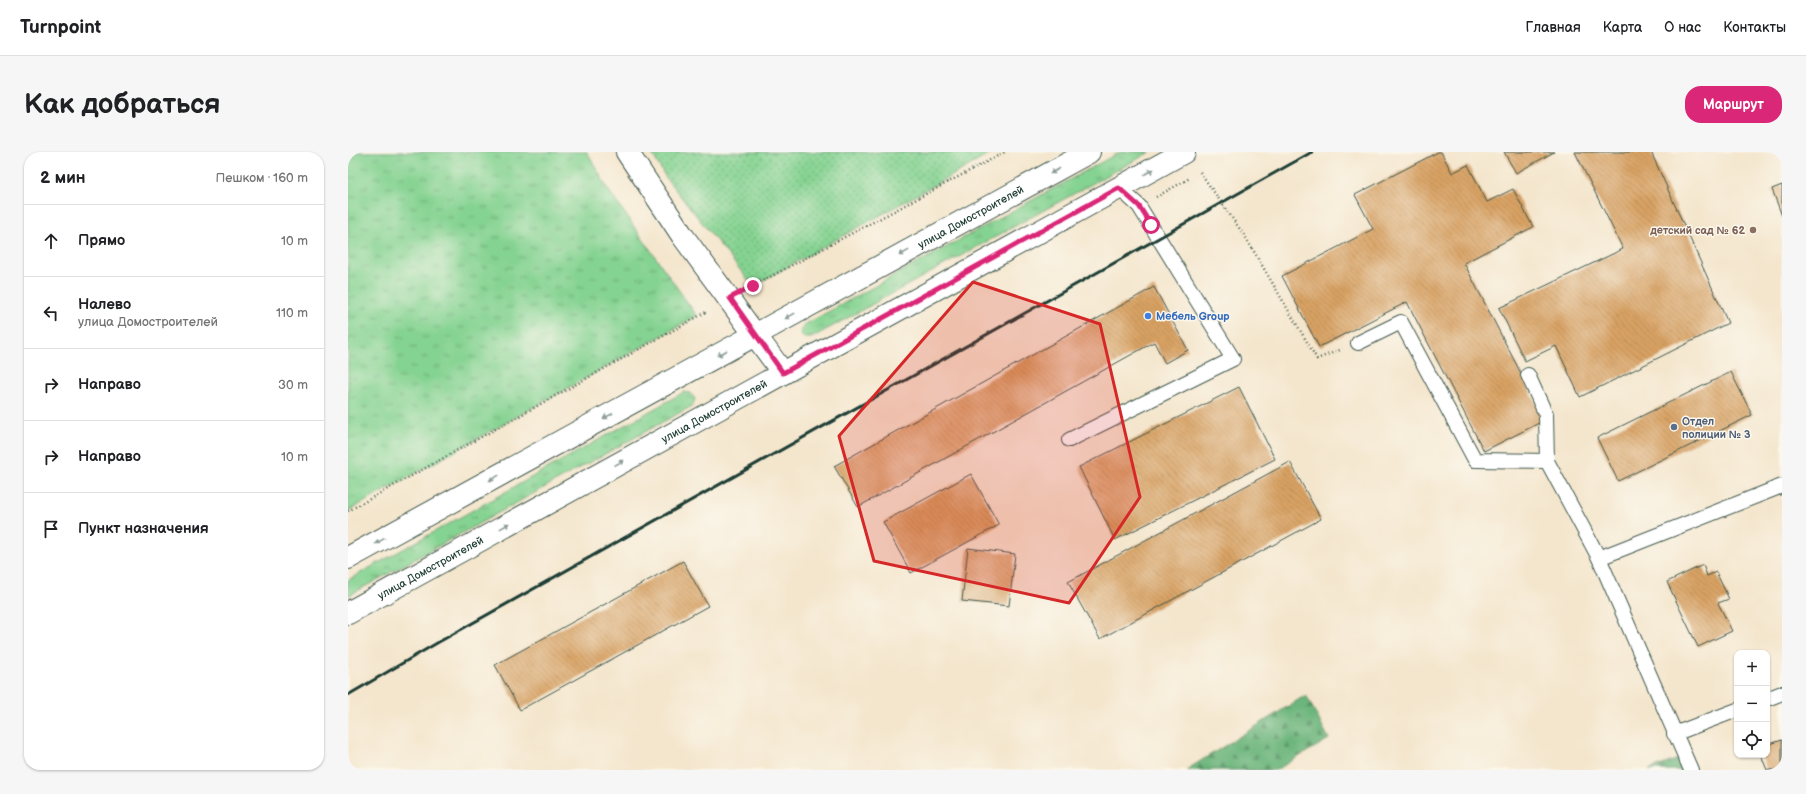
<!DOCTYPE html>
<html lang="ru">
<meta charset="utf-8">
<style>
:root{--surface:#fff;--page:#f6f6f6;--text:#202124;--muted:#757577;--line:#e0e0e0;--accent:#db2777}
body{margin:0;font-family:"Balsamiq Sans",sans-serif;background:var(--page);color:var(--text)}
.controls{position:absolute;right:12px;bottom:12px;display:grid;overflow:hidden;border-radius:8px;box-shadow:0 1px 3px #0004}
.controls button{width:36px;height:36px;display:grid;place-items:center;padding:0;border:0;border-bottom:1px solid var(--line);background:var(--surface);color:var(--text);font:20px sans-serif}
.stop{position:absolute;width:12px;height:12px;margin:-9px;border:3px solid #db2777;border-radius:50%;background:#fff}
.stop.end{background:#db2777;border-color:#fff;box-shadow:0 1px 4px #0008}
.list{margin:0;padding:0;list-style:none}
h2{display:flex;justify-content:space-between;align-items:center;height:52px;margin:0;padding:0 16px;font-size:17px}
h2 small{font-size:13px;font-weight:400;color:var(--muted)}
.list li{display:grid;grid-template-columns:26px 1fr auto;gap:12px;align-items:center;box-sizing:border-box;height:72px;padding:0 16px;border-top:1px solid var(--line)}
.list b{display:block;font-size:15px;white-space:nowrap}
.list p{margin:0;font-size:13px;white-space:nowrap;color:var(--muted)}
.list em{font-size:13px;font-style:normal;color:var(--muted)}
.icon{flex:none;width:22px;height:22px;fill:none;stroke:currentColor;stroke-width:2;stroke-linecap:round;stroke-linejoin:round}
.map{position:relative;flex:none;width:1434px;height:618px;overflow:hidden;border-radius:16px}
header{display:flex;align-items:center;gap:24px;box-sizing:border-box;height:56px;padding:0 20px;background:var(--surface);border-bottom:1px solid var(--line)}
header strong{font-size:19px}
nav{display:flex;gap:22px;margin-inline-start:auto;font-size:14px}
.intro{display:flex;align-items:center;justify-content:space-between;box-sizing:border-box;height:96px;padding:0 24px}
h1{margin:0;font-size:28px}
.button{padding:10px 18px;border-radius:16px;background:var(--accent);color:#fff;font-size:14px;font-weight:700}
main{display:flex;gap:24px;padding:0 24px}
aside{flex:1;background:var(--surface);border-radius:16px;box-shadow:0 1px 3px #0004}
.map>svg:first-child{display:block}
.grass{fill:url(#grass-tufts);stroke:#528863}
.forest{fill:url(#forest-firs);stroke:#467958}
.park{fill:url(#park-dots);stroke:#528863}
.building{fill:url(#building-back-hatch)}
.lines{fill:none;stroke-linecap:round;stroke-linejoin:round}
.lane-casing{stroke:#3f564b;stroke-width:16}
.street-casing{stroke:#3f564b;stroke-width:24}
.secondary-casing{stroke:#3f564b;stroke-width:24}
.path{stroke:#3f564b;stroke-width:2.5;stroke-dasharray:1 3;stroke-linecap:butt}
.lane{stroke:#fff;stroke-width:14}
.street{stroke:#fff;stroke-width:22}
.secondary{stroke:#fff;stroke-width:22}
.rail{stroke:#1f3d34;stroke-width:3}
.oneway{fill:#8f9e9a}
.route{stroke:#db2777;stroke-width:5}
.marked{fill:#d62828;fill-opacity:0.2;stroke:#d62828;stroke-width:3;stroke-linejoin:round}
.education-dot{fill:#8d6e63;stroke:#fbf7ec;stroke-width:1.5}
.shop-dot{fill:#3f7fe0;stroke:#fbf7ec;stroke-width:1.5}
.service-dot{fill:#5c6f8a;stroke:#fbf7ec;stroke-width:1.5}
.labels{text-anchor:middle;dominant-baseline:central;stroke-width:3;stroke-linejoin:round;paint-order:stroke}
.street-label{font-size:11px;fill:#1f3d34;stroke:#fbf7ec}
.education-label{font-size:11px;font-weight:bold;fill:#785e54;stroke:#fbf7ec;text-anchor:end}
.shop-label{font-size:11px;font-weight:bold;fill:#366cbe;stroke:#fbf7ec;text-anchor:start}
.service-label{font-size:11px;font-weight:bold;fill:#4e5e75;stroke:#fbf7ec;text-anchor:start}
</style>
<header>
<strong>Turnpoint</strong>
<nav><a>Главная</a><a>Карта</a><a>О нас</a><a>Контакты</a></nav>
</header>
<div class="intro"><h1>Как добраться</h1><a class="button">Маршрут</a></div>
<main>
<aside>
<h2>2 мин<small>Пешком · 160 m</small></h2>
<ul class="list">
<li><svg class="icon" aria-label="ahead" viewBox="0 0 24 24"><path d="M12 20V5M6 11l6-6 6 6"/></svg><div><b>Прямо</b></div><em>10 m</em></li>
<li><svg class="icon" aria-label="left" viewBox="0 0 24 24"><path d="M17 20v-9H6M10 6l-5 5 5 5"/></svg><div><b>Налево</b><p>улица Домостроителей</p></div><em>110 m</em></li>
<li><svg class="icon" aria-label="right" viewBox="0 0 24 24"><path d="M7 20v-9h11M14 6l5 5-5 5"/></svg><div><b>Направо</b></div><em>30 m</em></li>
<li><svg class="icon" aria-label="right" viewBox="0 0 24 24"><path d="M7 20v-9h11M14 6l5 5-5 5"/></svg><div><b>Направо</b></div><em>10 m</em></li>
<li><svg class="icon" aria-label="arrive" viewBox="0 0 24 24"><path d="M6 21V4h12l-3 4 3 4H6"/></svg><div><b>Пункт назначения</b></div></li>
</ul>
</aside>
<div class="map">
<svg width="1434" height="618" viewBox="0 0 1434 618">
<defs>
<pattern id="grass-tufts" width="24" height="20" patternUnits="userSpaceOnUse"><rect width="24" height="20" fill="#85d392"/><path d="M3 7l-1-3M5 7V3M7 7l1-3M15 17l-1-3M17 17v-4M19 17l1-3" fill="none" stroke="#6cac78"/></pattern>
<pattern id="forest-firs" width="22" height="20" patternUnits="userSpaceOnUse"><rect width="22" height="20" fill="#6cb57c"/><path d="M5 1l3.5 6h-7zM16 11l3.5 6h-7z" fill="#589466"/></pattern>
<pattern id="park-dots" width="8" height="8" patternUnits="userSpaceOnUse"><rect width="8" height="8" fill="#85d392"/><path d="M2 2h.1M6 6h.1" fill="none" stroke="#6cac78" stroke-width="1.8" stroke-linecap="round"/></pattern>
<pattern id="building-back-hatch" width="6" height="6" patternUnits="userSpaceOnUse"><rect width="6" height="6" fill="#d9a264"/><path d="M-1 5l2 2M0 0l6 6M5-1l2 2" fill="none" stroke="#af8553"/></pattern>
</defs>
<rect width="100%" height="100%" fill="#fbf7ec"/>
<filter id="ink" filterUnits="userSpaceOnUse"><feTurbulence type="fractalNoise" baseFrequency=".025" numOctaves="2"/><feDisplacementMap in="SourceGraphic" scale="8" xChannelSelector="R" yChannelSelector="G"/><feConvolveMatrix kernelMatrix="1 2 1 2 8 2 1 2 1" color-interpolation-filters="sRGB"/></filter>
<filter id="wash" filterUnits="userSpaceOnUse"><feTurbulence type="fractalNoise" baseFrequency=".012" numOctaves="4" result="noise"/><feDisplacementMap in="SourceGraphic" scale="16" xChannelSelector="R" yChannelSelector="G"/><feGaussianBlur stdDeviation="0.9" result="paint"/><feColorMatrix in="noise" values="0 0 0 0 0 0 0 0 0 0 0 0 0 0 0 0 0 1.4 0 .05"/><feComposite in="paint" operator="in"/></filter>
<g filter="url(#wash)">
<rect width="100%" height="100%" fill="#f4e6cd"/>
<!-- grass -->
<g class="grass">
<path d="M0 0H239L261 39 349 164 0 359Z"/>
<path d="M772 0H802L463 186H456L452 180 456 173Z"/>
<path d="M336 240 343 241 347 247 344 254 0 444V428Z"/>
</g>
<!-- forest -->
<g class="forest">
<path d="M958 543 981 587 928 618H838Z"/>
<path d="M1330 607 1335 618H1301Z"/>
</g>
<!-- park -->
<path class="park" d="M303 0H646L405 134 318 26Z"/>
<g id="blocks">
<!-- building -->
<g class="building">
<path d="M1090 0H1093L1104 21 1120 13 1139 50 1165 37 1185 75 1116 111 1197 268 1136 299 1059 150 971 195 934 124 1025 77 1007 43Z"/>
<path d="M1156 0H1206L1168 21Z"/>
<path d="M1227 0H1303L1380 171 1232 245 1208 194 1177 209 1151 156 1275 97Z"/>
<path d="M1434 33V64L1424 37Z"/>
<path d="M806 135 840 198 817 211 806 190 510 355 486 314Z"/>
<path d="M1383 220 1404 263 1270 329 1249 286Z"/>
<path d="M891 235 927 307 767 388 731 315Z"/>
<path d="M942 310 973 367 752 487 720 430Z"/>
<path d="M623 322 651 373 563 421 535 370Z"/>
<path d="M620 396 667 402 661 454 614 449Z"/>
<path d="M335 409 360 454 172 558 147 513Z"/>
<path d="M1355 413 1359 424 1368 420 1381 447 1370 451 1384 479 1350 495 1319 430Z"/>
<path d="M1434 588V618H1419L1413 603H1419V593Z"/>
</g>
</g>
</g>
<g filter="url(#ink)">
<use href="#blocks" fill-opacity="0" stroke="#3f564b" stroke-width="1"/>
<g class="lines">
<!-- lane casing -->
<g class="lane-casing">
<g id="lane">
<path d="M1010 191 1053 170 1127 308 1199 309"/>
<path d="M1180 223 1198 263 1199 309 1251 406 1343 618"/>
<path d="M721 288 885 207 791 54 771 36"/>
<path d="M1251 406 1434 334"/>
<path d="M1419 547 1434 541"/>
<path d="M1326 582 1389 558"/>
</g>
</g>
<!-- street casing -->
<g class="street-casing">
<path id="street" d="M279 0 334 83 435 221"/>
</g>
<!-- secondary casing -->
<g class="secondary-casing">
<g id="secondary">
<path id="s1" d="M0 406 741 0"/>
<path id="s2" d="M0 461 836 0"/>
</g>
</g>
<!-- path -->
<g class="path">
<path d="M852 20 898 86 969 207 992 198"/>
<path d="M808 45 842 26"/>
<path d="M401 136 657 0"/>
<path d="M0 359 360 159"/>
</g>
<!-- lane -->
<use href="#lane" class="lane"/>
<!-- street -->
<use href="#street" class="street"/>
<!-- secondary -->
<use href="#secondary" class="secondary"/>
<!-- rail -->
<path class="rail" d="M0 543 89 491 964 0"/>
</g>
<!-- one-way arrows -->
<defs><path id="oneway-solid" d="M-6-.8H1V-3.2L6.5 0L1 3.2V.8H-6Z"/></defs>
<g class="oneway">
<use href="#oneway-solid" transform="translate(707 19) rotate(151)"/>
<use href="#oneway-solid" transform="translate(801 20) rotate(-29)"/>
<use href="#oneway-solid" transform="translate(556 101) rotate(151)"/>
<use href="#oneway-solid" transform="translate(442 164) rotate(151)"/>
<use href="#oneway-solid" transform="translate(374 201) rotate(151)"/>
<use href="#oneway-solid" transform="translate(260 264) rotate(151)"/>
<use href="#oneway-solid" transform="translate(271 311) rotate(-29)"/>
<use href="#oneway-solid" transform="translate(146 326) rotate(151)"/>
<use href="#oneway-solid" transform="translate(157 374) rotate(-29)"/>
<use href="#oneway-solid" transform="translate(32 389) rotate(151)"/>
</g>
</g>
<g class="lines" filter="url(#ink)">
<!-- route -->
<path class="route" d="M405 134 382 146 435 221 771 36 791 54 803 73"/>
</g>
<!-- marked area -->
<path class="marked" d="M625 130 752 172 792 345 721 451 526 409 491 284Z"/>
<!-- markers -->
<circle class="education-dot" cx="1405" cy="78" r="4"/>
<circle class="shop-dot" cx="800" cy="164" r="4"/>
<circle class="service-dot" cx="1326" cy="275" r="4"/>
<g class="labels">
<!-- street labels -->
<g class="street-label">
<text stroke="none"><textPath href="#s1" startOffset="710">улица Домостроителей</textPath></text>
<text stroke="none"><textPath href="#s2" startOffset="418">улица Домостроителей</textPath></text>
<text stroke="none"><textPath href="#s2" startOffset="94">улица Домостроителей</textPath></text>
</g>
<!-- education labels -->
<g class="education-label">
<text x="1397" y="78">детский сад № 62</text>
</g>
<!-- shop labels -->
<g class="shop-label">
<text x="808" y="164">Мебель Group</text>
</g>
<!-- service labels -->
<g class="service-label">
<text x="1334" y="269">Отдел<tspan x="1334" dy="13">полиции № 3</tspan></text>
</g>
</g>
</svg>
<div class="controls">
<button>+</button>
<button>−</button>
<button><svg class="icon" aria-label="locate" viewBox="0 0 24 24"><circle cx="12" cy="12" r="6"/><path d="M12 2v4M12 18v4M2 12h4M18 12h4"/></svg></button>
</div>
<div class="stop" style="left:803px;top:73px"></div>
<div class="stop end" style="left:405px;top:134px"></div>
</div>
</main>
